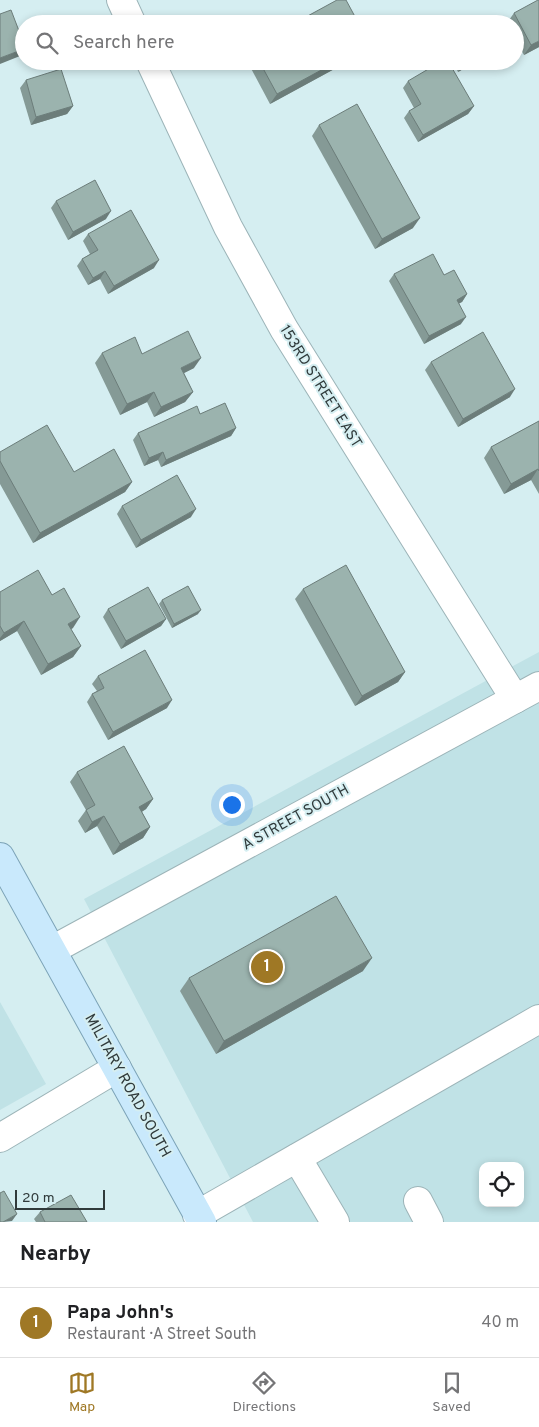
<!DOCTYPE html>
<meta charset="utf-8">
<style>
:root{--surface:#fff;--page:#f2f2f2;--text:#202124;--muted:#757577;--line:#e0e0e0;--accent:#9f7825}
body{margin:0;font-family:Overpass,sans-serif;background:var(--page);color:var(--text)}
.controls{position:absolute;right:15px;bottom:15px;display:grid;overflow:hidden;border-radius:10px;box-shadow:0 2px 8px #0003}
.controls button{width:45px;height:45px;display:grid;place-items:center;padding:0;border:0;border-bottom:1px solid var(--line);background:var(--surface);color:var(--text);font:25px sans-serif}
.scale{position:absolute;left:15px;bottom:12px;width:90px;box-sizing:border-box;padding-left:5px;border:2px solid #303a3b;border-top:0;font-size:14px;line-height:18px;white-space:nowrap;color:#303a3b;-webkit-text-stroke:4px #d5eef1;paint-order:stroke}
.you{position:absolute;left:231px;top:804px;width:18px;height:18px;margin:-12px;border:4px solid #fff;border-radius:50%;background:#1a73e8;box-shadow:0 0 0 8px #1a73e833}
.badge{display:grid;place-items:center;width:32px;height:32px;border-radius:50%;background:var(--accent);color:#fff;font-size:16px;font-weight:700}
.pin{position:absolute;translate:-50% -50%;border:2px solid #fff;box-shadow:0 1px 5px #0006}
.list{margin:0;padding:0;list-style:none}
h2{display:flex;justify-content:space-between;align-items:center;height:65px;margin:0;padding:0 20px;font-size:21px}
h2 small{font-size:16px;font-weight:400;color:var(--muted)}
.list li{display:grid;grid-template-columns:32px 1fr auto;gap:15px;align-items:center;box-sizing:border-box;height:70px;padding:0 20px;border-top:1px solid var(--line)}
.list b{display:block;font-size:19px;white-space:nowrap}
.list p{margin:0;font-size:16px;white-space:nowrap;color:var(--muted)}
.list em{font-size:16px;font-style:normal;color:var(--muted)}
.icon{flex:none;width:28px;height:28px;fill:none;stroke:currentColor;stroke-width:2;stroke-linecap:round;stroke-linejoin:round}
.map{position:relative;flex:none;width:539px;height:1222px;overflow:hidden}
.search{position:absolute;background:var(--surface);box-shadow:0 2px 8px #0003;left:15px;right:15px;top:15px;height:55px;display:flex;align-items:center;gap:12px;box-sizing:border-box;padding:0 18px;border-radius:28px;color:var(--muted);font-size:19px}
.sheet{height:135px;background:var(--surface)}
nav{display:flex;justify-content:space-around;align-items:center;box-sizing:border-box;height:70px;border-top:1px solid var(--line);background:var(--surface);font-size:14px;color:var(--muted)}
nav a{display:grid;justify-items:center;gap:2px}
nav .on{color:var(--accent)}
.map>svg:first-child{display:block}
.built{fill:#c0e2e6;fill-rule:evenodd}
.lines{fill:none;stroke-linecap:round;stroke-linejoin:round}
.minor-casing{stroke:#9cb4b8;stroke-width:30}
.major-casing{stroke:#7ca3b7;stroke-width:30}
.minor{stroke:#fff;stroke-width:28}
.major{stroke:#c9e9fc;stroke-width:28}
.wall{fill:#859a96}
.shaded-wall{fill:#6c7d7a}
.building{fill:#9bb3ae;stroke:#6c7d7a}
.labels{text-anchor:middle;dominant-baseline:central;stroke-width:4;stroke-linejoin:round;paint-order:stroke}
.street-label{font-size:15px;fill:#303a3b;stroke:#d5eef1}
</style>
<div class="map">
<svg width="539" height="1222" viewBox="0 0 539 1222">
<rect width="100%" height="100%" fill="#d5eef1"/>
<!-- built -->
<g class="built">
<path d="M539 652V1222H253L84 899ZM483 1166H520V1203H483Z"/>
<path d="M0 1002 46 1084 0 1110Z"/>
</g>
<g class="lines">
<!-- minor casing -->
<g class="minor-casing">
<g id="minor">
<path d="M121 0 132 24"/>
<path d="M150 61 228 227 284 329 515 699"/>
<path d="M52 950 539 686"/>
<path d="M0 1138 117 1068"/>
<path d="M297 1158 335 1222"/>
<path d="M418 1201 429 1222"/>
<path d="M197 1215 539 1019"/>
</g>
</g>
<!-- major casing -->
<g class="major-casing">
<path id="major" d="M0 857 202 1222"/>
</g>
<!-- minor -->
<use href="#minor" class="minor"/>
<!-- major -->
<use href="#major" class="major"/>
</g>
<!-- wall -->
<g class="wall">
<path d="M514 13 539 47 524 55 515 39V24H507V23Z"/>
<path d="M247 61H349L270 104Z"/>
<path d="M453 61H477L458 72Z"/>
<path d="M26 80 73 106 67 114 31 125 20 88Z"/>
<path d="M408 81 474 106 468 114 418 142 404 118 409 111 414 108 403 88Z"/>
<path d="M319 125 413 228 375 249 312 136Z"/>
<path d="M56 201 106 219 68 240 51 208Z"/>
<path d="M88 234 154 268 108 294 100 279 88 285 77 266 82 259 90 254 83 241Z"/>
<path d="M394 274 444 275 467 294 462 302 459 303 461 324 424 344 389 281Z"/>
<path d="M102 353 194 368 184 373 193 392 185 402 154 417 147 402 120 415 95 363Z"/>
<path d="M431 362 510 397 458 427 425 370Z"/>
<path d="M200 414 236 428 231 436 161 467 158 460 144 466 133 440 138 433Z"/>
<path d="M539 421V494L531 480 504 494 484 458 491 447Z"/>
<path d="M0 452 74 472 132 482 125 492 33 543 0 484Z"/>
<path d="M122 506 191 517 136 548 117 514Z"/>
<path d="M303 589 405 672 398 682 355 706 295 599Z"/>
<path d="M0 592 73 628 71 629 81 646 73 657 41 675 17 631 0 641Z"/>
<path d="M162 600 198 614 172 628 159 604Z"/>
<path d="M108 609 166 619 161 626 121 649 103 617Z"/>
<path d="M98 676 167 708 108 740 87 702 92 694 97 691 92 684Z"/>
<path d="M77 772 153 799 146 809 142 812 150 827 143 838 113 855 97 826 85 833 78 821 86 810 70 782Z"/>
<path d="M363 971 216 1054 180 991 189 978Z"/>
<path d="M40 1212 87 1222H36L34 1219Z"/>
</g>
<!-- shaded-wall -->
<g class="shaded-wall">
<path d="M539 41V47L524 55 531 45Z"/>
<path d="M24 49V52L20 56 0 64V58Z"/>
<path d="M338 61H349L270 104 277 94Z"/>
<path d="M473 61H477L458 72 461 68Z"/>
<path d="M73 106 67 114 31 125 36 117Z"/>
<path d="M474 106 468 114 418 142 423 135Z"/>
<path d="M111 211 106 219 68 240 73 232Z"/>
<path d="M420 218 413 228 375 249 382 239Z"/>
<path d="M159 260 154 268 108 294 114 286Z"/>
<path d="M105 271 100 279 88 285 93 278Z"/>
<path d="M467 294 462 302 452 307 457 300Z"/>
<path d="M466 317 461 324 424 344 429 336Z"/>
<path d="M201 358 194 368 174 378 181 368Z"/>
<path d="M515 389 510 397 458 427 463 419Z"/>
<path d="M154 392 147 402 120 415 127 404Z"/>
<path d="M193 392 185 402 154 417 161 407Z"/>
<path d="M236 428 231 436 161 467 166 460Z"/>
<path d="M163 452 158 460 144 466 149 458Z"/>
<path d="M538 469 531 480 504 494 511 484Z"/>
<path d="M132 482 125 492 33 543 40 533Z"/>
<path d="M196 509 191 517 136 548 141 540Z"/>
<path d="M201 610 198 614 172 628 174 624Z"/>
<path d="M80 617 73 628 61 634 68 624Z"/>
<path d="M166 619 161 626 121 649 126 641Z"/>
<path d="M24 621 17 631 0 641V638L4 633Z"/>
<path d="M81 646 73 657 41 675 48 664Z"/>
<path d="M405 672 398 682 355 706 362 696Z"/>
<path d="M172 700 167 708 108 740 113 732Z"/>
<path d="M153 799 146 809 132 817 139 807Z"/>
<path d="M104 816 97 826 85 833 92 822Z"/>
<path d="M150 827 143 838 113 855 120 844Z"/>
<path d="M372 958 363 971 216 1054 224 1041Z"/>
<path d="M17 1214 12 1221 3 1222Z"/>
</g>
<!-- building -->
<g class="building">
<path d="M337 0H346L359 24H293Z"/>
<path d="M538 0H539V41L531 45 514 13Z"/>
<path d="M11 10 24 44V49L0 58V14Z"/>
<path d="M259 61H338L277 94Z"/>
<path d="M442 61H448L474 106 423 135 409 111 421 104 408 81Z"/>
<path d="M458 61H473L461 68Z"/>
<path d="M61 69 73 106 36 117 26 80Z"/>
<path d="M357 104 420 218 382 239 319 125Z"/>
<path d="M95 180 111 211 73 232 56 201Z"/>
<path d="M131 210 159 260 114 286 105 271 93 278 82 259 98 250 88 234Z"/>
<path d="M433 254 444 275 454 270 467 294 457 300 466 317 429 336 394 274Z"/>
<path d="M188 331 201 358 181 368 193 392 161 407 154 392 127 404 102 353 135 337 142 354Z"/>
<path d="M483 332 515 389 463 419 431 362Z"/>
<path d="M225 403 236 428 166 460 163 452 149 458 138 433 197 406 200 414Z"/>
<path d="M539 421V471L538 469 511 484 491 447Z"/>
<path d="M47 425 74 472 114 449 132 482 40 533 0 461V452Z"/>
<path d="M177 475 196 509 141 540 122 506Z"/>
<path d="M346 565 405 672 362 696 303 589Z"/>
<path d="M38 570 52 595 64 588 80 617 68 624 81 646 48 664 24 621 4 633 0 626V592Z"/>
<path d="M188 586 201 610 174 624 162 600Z"/>
<path d="M148 587 166 619 126 641 108 609Z"/>
<path d="M145 650 172 700 113 732 92 694 104 688 98 676Z"/>
<path d="M124 746 153 799 139 807 150 827 120 844 104 816 92 822 86 810 95 805 77 772Z"/>
<path d="M336 896 372 958 224 1041 189 978Z"/>
<path d="M4 1191 17 1214 3 1222H0V1193Z"/>
<path d="M71 1195 87 1222H45L40 1212Z"/>
</g>
<g class="labels">
<!-- street labels -->
<g class="street-label">
<text transform="translate(320 387) rotate(58)">153RD STREET EAST</text>
<text transform="translate(296 818) rotate(-29)">A STREET SOUTH</text>
<text transform="translate(127 1086) rotate(61)">MILITARY ROAD SOUTH</text>
</g>
</g>
</svg>
<div class="controls">
<button><svg class="icon" aria-label="locate" viewBox="0 0 24 24"><circle cx="12" cy="12" r="6"/><path d="M12 2v4M12 18v4M2 12h4M18 12h4"/></svg></button>
</div>
<div class="scale">20 m</div>
<div class="you"></div>
<div class="pin badge" style="left:267px;top:967px">1</div>
<div class="search"><svg class="icon" aria-label="search" viewBox="0 0 24 24"><circle cx="10" cy="10" r="6"/><path d="M15 15l6 6"/></svg>Search here</div>
</div>
<section class="sheet">
<h2>Nearby<small></small></h2>
<ul class="list">
<li><span class="badge">1</span><div><b>Papa John's</b><p>Restaurant · A Street South</p></div><em>40 m</em></li>
</ul>
</section>
<nav>
<a class="on"><svg class="icon" aria-label="map" viewBox="0 0 24 24"><path d="M3 6l6-2 6 2 6-2v14l-6 2-6-2-6 2zM9 4v14M15 6v14"/></svg>Map</a>
<a><svg class="icon" aria-label="directions" viewBox="0 0 24 24"><path d="M12 3l9 9-9 9-9-9zM9 14v-3h6M13 9l2 2-2 2"/></svg>Directions</a>
<a><svg class="icon" aria-label="saved" viewBox="0 0 24 24"><path d="M7 4h10v16l-5-4-5 4z"/></svg>Saved</a>
</nav>
